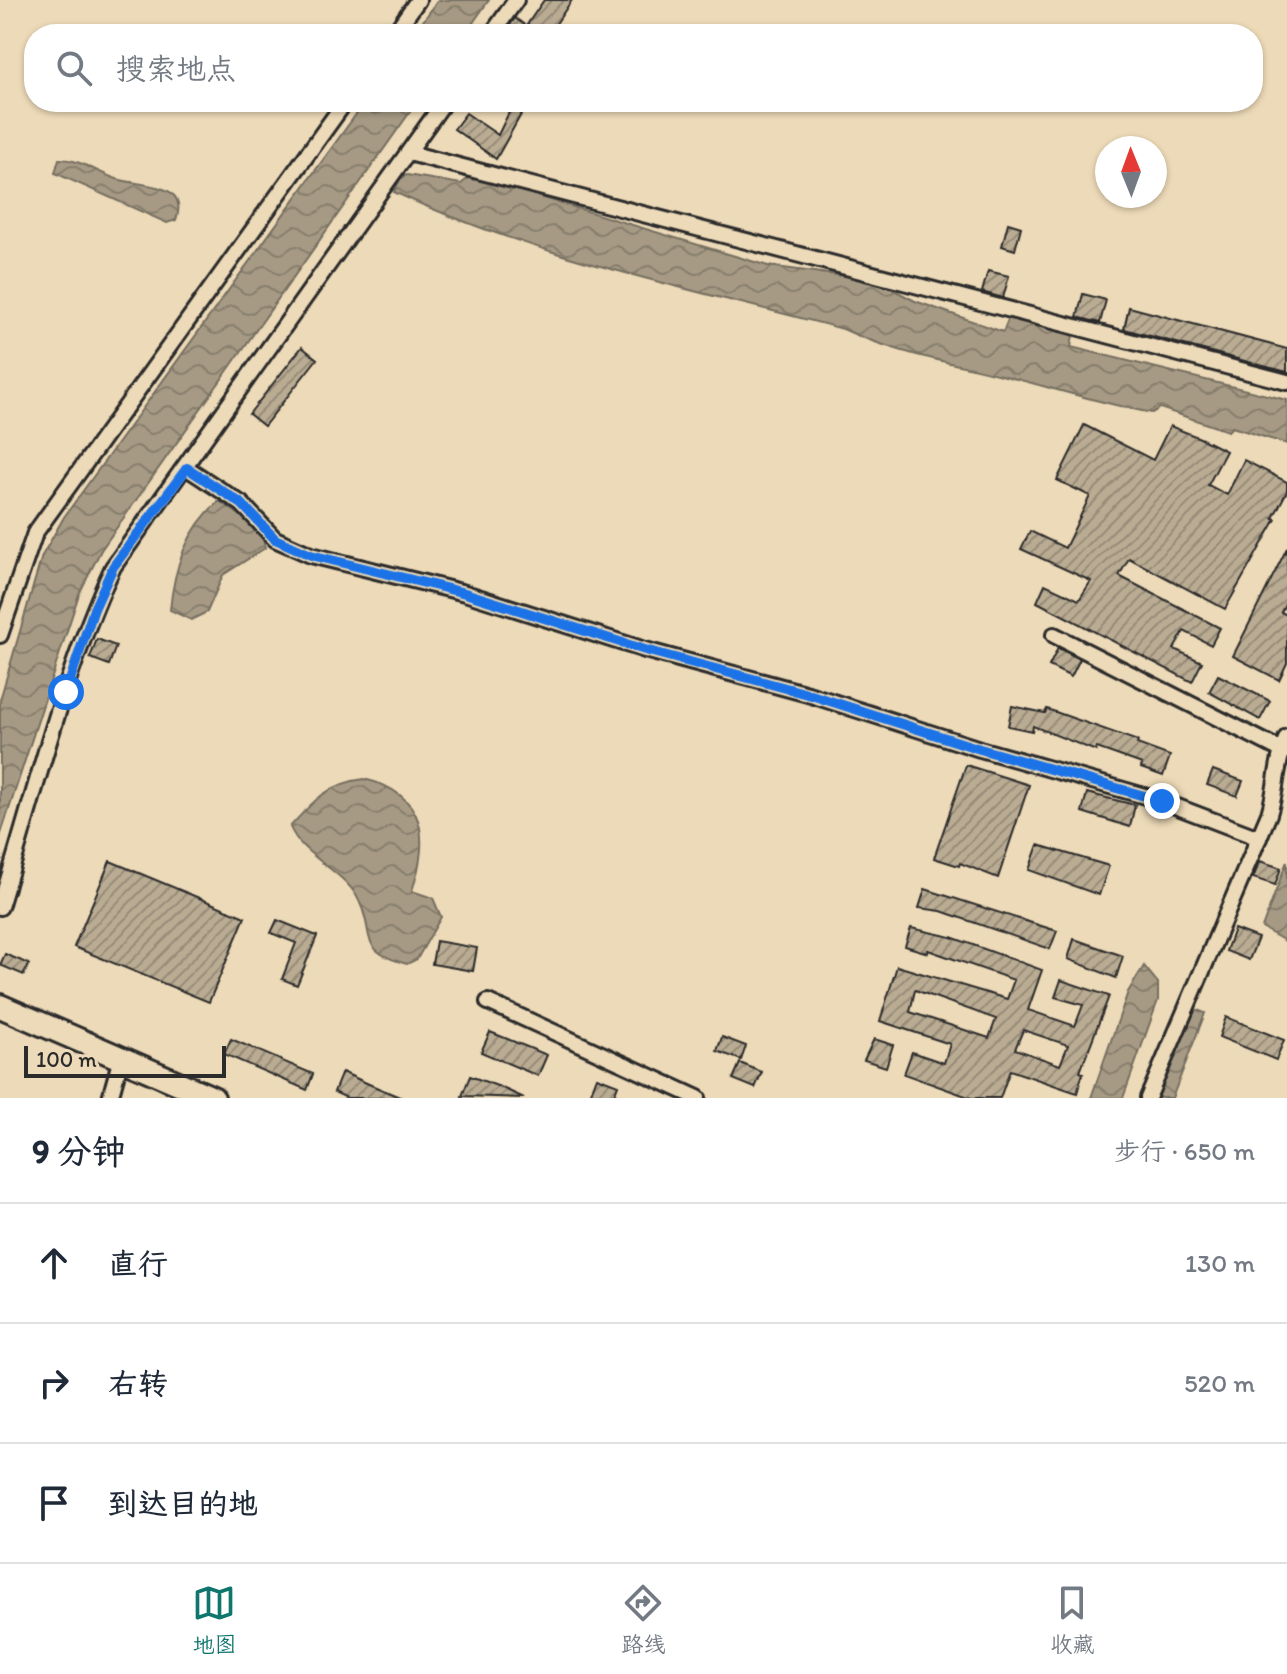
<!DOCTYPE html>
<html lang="zh">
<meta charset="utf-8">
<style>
:root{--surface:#fff;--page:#f2f2f3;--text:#1f2937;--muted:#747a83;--line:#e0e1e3;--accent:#0f766e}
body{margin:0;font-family:Itim,"LXGW WenKai TC",sans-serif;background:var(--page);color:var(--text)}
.compass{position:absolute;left:1095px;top:136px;width:72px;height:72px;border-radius:50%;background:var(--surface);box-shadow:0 2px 6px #0004;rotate:359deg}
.scale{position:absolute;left:24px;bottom:20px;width:202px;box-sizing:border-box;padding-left:8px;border:4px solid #2b2b2b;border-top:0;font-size:22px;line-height:28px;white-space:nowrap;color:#2b2b2b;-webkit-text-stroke:6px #eddab8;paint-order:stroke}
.stop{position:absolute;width:24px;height:24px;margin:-18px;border:6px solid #1a73e8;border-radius:50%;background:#fff}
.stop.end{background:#1a73e8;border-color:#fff;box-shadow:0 2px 8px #0008}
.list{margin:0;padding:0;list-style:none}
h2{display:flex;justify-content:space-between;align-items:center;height:104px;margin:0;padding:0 32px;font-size:34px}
h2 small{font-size:26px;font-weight:400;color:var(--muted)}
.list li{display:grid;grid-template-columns:52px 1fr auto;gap:24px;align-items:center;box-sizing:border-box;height:120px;padding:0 32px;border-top:2px solid var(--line)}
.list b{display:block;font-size:30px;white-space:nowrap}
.list em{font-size:26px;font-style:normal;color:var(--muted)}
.icon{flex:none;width:44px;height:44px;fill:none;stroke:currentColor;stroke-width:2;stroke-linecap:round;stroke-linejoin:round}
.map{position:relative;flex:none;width:1287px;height:1098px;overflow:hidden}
.search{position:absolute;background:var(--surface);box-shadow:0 2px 6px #0004;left:24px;right:24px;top:24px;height:88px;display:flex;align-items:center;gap:20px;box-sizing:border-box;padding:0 28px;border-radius:32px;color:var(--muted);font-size:30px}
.sheet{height:464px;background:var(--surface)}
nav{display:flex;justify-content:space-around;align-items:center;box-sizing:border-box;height:112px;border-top:2px solid var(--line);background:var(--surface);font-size:22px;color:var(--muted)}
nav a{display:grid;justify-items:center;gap:4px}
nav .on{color:var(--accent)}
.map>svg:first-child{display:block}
.water{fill:url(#water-waves);stroke:#756e60;stroke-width:2}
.building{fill:url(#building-hatch);stroke:#2b2b2b;stroke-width:2;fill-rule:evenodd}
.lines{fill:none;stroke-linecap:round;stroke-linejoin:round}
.minor-casing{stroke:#2b2b2b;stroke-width:20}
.secondary-casing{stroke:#2b2b2b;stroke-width:28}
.minor{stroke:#eddab8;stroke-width:14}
.secondary{stroke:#eddab8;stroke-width:22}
.route{stroke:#1a73e8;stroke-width:10}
</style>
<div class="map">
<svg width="1287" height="1098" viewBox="0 0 1287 1098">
<defs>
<pattern id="water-waves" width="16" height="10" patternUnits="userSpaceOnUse" patternTransform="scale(2)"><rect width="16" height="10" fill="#a69a84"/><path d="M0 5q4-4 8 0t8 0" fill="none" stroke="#877e6c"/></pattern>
<pattern id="building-hatch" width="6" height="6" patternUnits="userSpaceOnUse" patternTransform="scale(2)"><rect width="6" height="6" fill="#baac93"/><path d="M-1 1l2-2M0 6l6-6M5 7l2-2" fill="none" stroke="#978c78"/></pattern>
</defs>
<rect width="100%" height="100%" fill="#eddab8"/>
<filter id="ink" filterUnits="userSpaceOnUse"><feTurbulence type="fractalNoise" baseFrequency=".0125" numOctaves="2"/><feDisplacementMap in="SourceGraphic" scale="16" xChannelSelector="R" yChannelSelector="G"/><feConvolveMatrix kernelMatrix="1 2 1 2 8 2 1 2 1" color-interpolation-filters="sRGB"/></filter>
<g filter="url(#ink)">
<!-- water -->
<g class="water">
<path d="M438 0H489L465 34H414Z"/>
<path d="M365 102H417L101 550 79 594 0 837V700L42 556 64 517Z"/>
<path d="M59 159C81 159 97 173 117 179 141 187 190 181 176 220L167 223 55 173Z"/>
<path d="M407 175 461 184 471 176 768 266 875 280 915 301 1003 332 1009 317 1073 335 1071 347 1287 400V444L1232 427 1228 431 1160 408 1152 413C1099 403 1049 387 997 374 944 361 892 352 843 329 692 289 536 258 394 192L400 179Z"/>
<path d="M219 501C234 511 264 528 265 548L223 575 207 612 191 620 170 610C174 568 186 530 219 501Z"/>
<path d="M364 779C426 794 430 837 412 891L433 898 441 917 417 959 407 964C353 950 378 932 356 895 340 869 301 855 290 827 313 801 329 783 364 779Z"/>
<path d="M1287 861V942L1262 928Z"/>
<path d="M1144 966 1158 983V1000L1123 1098H1091L1128 992Z"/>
<path d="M1195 1009 1205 1013 1172 1098H1155Z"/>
</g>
<!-- building -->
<g class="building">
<path d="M544 0H572L549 34H504L515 18 526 26Z"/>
<path d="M514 102H528L496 159 454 129 466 113 498 135Z"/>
<path d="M1008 223 1021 227 1015 250 1002 246Z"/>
<path d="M988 271 1009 276 1003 298 982 292Z"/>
<path d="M1083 294 1106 300 1100 323 1077 317Z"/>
<path d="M1129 307 1287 349V372L1124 329Z"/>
<path d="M302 347 317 359 264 426 249 414Z"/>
<path d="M1084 425 1153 460 1170 426 1200 438 1226 451 1208 485 1227 495 1244 460 1287 482V491L1273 518 1276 519 1225 609 1129 558 1119 576 1220 628 1211 645 1184 631 1174 649 1202 662 1192 682 1037 602 1045 584 1079 600 1091 581 1021 549 1030 531 1065 548 1090 496 1057 480Z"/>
<path d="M1287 548V600L1281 612 1287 615V663L1279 680 1233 656Z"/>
<path d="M97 639 116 646 109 665 90 658Z"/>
<path d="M1058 648 1080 659 1071 677 1049 666Z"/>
<path d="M1218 675 1270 701 1260 720 1209 692Z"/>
<path d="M1012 706 1045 713 1047 709 1138 741 1137 744 1170 756 1163 776 1141 768 1142 764 1097 748 1096 751 1033 726 1032 731 1008 726Z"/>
<path d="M966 765 1029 785 998 878 960 863 959 866 934 858Z"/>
<path d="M1213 770 1243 781 1237 796 1207 785Z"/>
<path d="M1087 793 1135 805 1130 827 1082 812Z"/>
<path d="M1038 845 1109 866 1099 895 1029 870Z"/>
<path d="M110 861 245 917 209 1002 74 947Z"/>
<path d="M1260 861 1281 868 1275 885 1253 878Z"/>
<path d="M925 889 1057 931 1050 949 941 911 919 908Z"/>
<path d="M277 920 317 936 297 985 282 979 296 943 271 933Z"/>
<path d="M911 928 951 937 1042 970 1028 1010 1075 1026 1083 1005 1055 997 1061 980 1109 996 1080 1072 1083 1073 1077 1093 1010 1070 1000 1098H971L904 1074 912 1052 944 1063 950 1044 880 1021 897 966 1007 999 1014 980 928 950V953L905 946ZM915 990 996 1019 989 1038 910 1012ZM1023 1030 1068 1045 1060 1065 1015 1049Z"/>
<path d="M1234 929 1258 938 1249 960 1226 951Z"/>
<path d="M1074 939 1123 956 1116 978 1068 959Z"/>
<path d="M436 941 477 948 473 971 432 964Z"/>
<path d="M5 954 29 964 24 975 0 965Z"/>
<path d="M1226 1017 1284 1040 1276 1060 1219 1037Z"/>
<path d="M490 1032 547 1055 538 1076 481 1052Z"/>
<path d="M722 1037 746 1046 741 1060 717 1051Z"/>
<path d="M231 1039 313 1074 307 1090 224 1054Z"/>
<path d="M874 1039 893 1045 886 1067 864 1060Z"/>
<path d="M740 1063 762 1072 755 1088 733 1079Z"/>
<path d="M342 1072 371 1085 402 1098H347L334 1092Z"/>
<path d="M470 1076 500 1087 524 1098 462 1096Z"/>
<path d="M597 1077 618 1085 613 1098H589Z"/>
</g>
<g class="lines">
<!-- minor casing -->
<g class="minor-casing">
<g id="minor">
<path d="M394 34 418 0"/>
<path d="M492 34 516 0"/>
<path d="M409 153 1287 382"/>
<path d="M187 468 242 504 275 539 311 555 465 593 645 650 808 694 980 749 1162 801 1259 838"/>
<path d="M0 635 35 533 345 102"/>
<path d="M1054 635 1281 750"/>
<path d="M0 907C35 793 63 675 113 567L444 102"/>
<path d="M488 1002 698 1098"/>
<path d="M110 1098 121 1058"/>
<path d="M1148 1098 1269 814C1277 789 1276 760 1287 737"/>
</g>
</g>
<!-- secondary casing -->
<g class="secondary-casing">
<path id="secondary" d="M0 1006 213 1098"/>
</g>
<!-- minor -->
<use href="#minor" class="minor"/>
<!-- secondary -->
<use href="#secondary" class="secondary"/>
</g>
</g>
<g class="lines" filter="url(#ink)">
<!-- route -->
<path class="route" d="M66 692 94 609 113 567 187 468 242 504 275 539 311 555 465 593 645 650 808 694 980 749 1162 801"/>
</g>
</svg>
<svg class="compass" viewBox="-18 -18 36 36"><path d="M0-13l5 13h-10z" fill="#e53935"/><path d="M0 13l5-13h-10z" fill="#747a83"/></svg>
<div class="scale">100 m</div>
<div class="stop" style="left:66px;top:692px"></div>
<div class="stop end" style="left:1162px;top:801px"></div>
<div class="search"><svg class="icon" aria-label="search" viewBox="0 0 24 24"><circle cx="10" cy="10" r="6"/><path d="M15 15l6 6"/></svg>搜索地点</div>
</div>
<section class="sheet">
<h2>9 分钟<small>步行 · 650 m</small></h2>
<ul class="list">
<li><svg class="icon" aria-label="ahead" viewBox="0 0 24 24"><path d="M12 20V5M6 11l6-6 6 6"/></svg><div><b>直行</b></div><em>130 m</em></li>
<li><svg class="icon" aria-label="right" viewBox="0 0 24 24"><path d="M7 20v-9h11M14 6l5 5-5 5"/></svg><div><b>右转</b></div><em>520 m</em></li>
<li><svg class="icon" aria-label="arrive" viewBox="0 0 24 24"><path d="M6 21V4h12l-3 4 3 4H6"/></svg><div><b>到达目的地</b></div></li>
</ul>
</section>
<nav>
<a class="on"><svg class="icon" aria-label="map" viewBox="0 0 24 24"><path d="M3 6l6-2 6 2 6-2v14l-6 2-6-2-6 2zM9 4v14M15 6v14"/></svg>地图</a>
<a><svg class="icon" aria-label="directions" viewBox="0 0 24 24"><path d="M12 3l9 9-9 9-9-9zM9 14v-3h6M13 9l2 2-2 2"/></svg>路线</a>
<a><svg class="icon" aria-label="saved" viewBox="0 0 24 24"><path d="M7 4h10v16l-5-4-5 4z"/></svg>收藏</a>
</nav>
